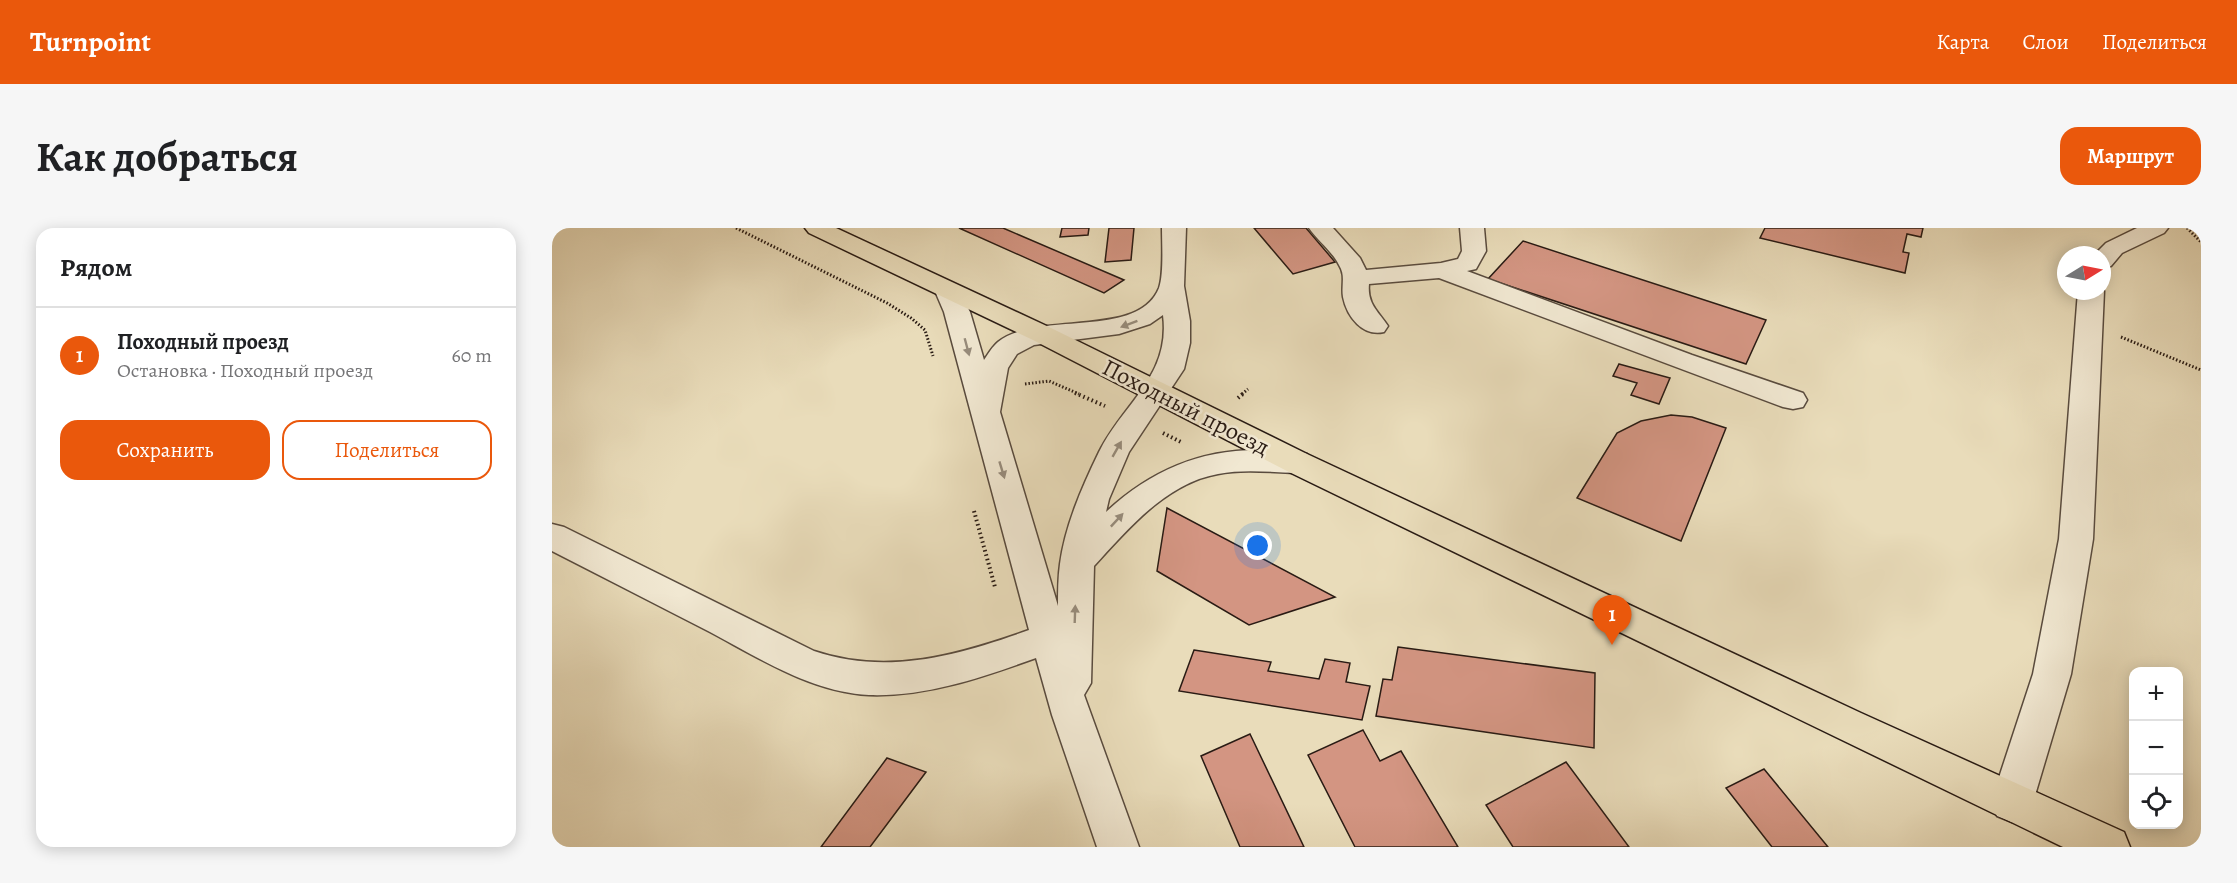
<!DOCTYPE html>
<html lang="ru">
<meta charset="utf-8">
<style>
:root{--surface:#fff;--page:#f6f6f6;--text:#202124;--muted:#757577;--line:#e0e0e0;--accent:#ea580c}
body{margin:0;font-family:Alegreya,serif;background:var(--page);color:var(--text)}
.controls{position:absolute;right:18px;bottom:18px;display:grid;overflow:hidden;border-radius:12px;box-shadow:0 3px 15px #0003}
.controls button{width:54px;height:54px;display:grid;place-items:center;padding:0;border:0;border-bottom:2px solid var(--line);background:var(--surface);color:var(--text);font:30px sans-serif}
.compass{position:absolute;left:1505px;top:18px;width:54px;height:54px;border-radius:50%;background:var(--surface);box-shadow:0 3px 15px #0003;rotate:80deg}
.you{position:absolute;left:706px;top:318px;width:21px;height:21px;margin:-15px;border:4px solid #fff;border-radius:50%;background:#1a73e8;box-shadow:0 0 0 9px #1a73e833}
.badge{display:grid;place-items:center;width:39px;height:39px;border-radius:50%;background:var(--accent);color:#fff;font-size:20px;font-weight:700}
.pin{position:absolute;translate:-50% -50px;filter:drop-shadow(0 2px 3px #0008)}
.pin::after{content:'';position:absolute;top:32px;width:21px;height:18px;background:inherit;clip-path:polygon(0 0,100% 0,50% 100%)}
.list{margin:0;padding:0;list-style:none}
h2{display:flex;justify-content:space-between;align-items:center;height:78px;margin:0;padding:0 24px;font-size:26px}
h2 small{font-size:20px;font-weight:400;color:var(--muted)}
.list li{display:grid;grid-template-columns:39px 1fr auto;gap:18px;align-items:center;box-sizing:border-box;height:96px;padding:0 24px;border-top:2px solid var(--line)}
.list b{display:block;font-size:22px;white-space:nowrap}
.list p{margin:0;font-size:20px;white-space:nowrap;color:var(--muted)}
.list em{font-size:20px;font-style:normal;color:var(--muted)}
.actions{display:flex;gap:12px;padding:18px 24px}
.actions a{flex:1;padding:14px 0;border:2px solid var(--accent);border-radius:18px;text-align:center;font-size:21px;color:var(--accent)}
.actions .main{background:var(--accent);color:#fff}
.icon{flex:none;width:33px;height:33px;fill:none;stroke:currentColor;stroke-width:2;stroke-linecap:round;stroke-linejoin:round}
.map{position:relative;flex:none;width:1649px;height:619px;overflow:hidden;border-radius:18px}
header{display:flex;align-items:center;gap:36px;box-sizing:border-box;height:84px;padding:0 30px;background:var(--accent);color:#fff}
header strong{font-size:28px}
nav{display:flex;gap:33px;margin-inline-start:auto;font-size:21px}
.intro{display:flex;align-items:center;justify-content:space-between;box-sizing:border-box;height:144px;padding:0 36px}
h1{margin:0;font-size:42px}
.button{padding:15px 27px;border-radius:18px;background:var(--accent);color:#fff;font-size:21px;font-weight:700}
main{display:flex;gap:36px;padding:0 36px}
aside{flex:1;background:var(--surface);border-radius:18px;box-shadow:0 3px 15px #0003}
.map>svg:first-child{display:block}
.building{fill:#d39582;stroke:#291b14;stroke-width:1.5}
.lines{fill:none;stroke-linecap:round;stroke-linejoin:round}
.minor-casing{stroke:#594b3e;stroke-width:3}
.major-casing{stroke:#291b14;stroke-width:3}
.path-far1{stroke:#291b14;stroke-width:3;stroke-dasharray:1.5 2;stroke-linecap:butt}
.path{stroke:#291b14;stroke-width:4;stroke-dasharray:1.5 3;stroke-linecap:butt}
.minor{fill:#f1e8d2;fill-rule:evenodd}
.major{fill:#e9dcba;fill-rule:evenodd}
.oneway{fill:#978c7c}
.labels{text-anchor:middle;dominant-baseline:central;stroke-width:5;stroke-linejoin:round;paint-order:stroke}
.street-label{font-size:24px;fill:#291b14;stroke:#f1e8d2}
</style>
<header>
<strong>Turnpoint</strong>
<nav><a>Карта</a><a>Слои</a><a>Поделиться</a></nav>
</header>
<div class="intro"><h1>Как добраться</h1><a class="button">Маршрут</a></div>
<main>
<aside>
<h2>Рядом<small></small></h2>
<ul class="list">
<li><span class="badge">1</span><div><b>Походный проезд</b><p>Остановка · Походный проезд</p></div><em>60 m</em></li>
</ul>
<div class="actions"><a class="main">Сохранить</a><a>Поделиться</a></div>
</aside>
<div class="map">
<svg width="1649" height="619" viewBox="0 0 1649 619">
<rect width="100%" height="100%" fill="#e9dcba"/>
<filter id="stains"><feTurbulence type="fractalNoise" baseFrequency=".00333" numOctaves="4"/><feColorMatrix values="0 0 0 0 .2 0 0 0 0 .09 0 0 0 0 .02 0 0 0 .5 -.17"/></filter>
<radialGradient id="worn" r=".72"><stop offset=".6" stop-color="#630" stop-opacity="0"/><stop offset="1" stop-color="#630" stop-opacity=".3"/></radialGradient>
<!-- building -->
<g class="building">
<path d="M407 0H451L572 52 552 65Z"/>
<path d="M510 0H537L536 7 508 9Z"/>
<path d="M557 0H582L579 32 553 34Z"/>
<path d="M702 0H754L783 34 741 46Z"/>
<path d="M1213 0H1371L1369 9 1355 6 1351 24 1357 25 1353 45 1208 10Z"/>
<path d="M971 13 1214 92 1194 136 936 51Z"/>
<path d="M1067 136 1118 150 1107 176 1079 167 1085 155 1061 148Z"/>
<path d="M1119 187 1140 189 1174 200 1129 313 1025 270 1065 205 1089 193Z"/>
<path d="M615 280 783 369 697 397 605 343Z"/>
<path d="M846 419 1043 445 1042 520 824 488 831 451 840 452Z"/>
<path d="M642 422 719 434 716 443 767 451 773 431 798 435 794 454 818 458 810 492 627 463Z"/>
<path d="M811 502 828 533 849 523 906 619H803L756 527Z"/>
<path d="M698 506 752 619H688L649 528Z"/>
<path d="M335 530 374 544 318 619H269Z"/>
<path d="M1014 534 1077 619H961L934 577Z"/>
<path d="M1212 541 1276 619H1220L1174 560Z"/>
</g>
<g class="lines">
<!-- minor casing -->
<g class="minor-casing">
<g id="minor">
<path d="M610 0H634L632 58 638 93V115L632 141 577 224 557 271 554 284C598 243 648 221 709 222 724 222 740 222 755 226L759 234 755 242 744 245C718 244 691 241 666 246 614 255 575 302 542 338L539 455 532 467 587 619H545L500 487 484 430C431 449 375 469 317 467 259 464 207 430 158 404 105 377 53 350 0 323V296L12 299 262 423C335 448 407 427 477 402L392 84 383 63 387 58 396 55 405 58 418 84 432 132C436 126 441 118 446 114 485 82 586 112 607 60 612 46 610 16 610 0ZM611 87C619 148 571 175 547 224 530 259 513 298 508 336 506 350 506 364 506 378L448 184 456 140 465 126 482 117 567 106 598 96Z"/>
<path d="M757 0H781L808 30 814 42 889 35 906 31 910 23 908 0H932L934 23 924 41 915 43 1140 127 1251 165 1255 172 1251 179 1241 181 1231 179 887 50 817 56C815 76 826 83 836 98L832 104C811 109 795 89 791 69 789 57 794 48 787 37 780 23 766 13 757 0Z"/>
<path d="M1585 0H1616L1612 5 1570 25 1559 38 1550 40V27H1542L1554 15Z"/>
<path d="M1550 61 1552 63 1541 311 1519 446 1481 574 1475 588 1460 594 1445 588 1439 574 1481 446 1507 311 1526 63H1550Z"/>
</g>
</g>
<!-- major casing -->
<g class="major-casing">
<path id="major" d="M253 0H284L499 100 755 226 1309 485 1572 604 1578 619H1511L733 242 481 112 257 5Z"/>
</g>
<!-- path-far1 -->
<g class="path-far1">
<path d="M184 0 335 75 359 90 373 102 381 128"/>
<path d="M1635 0 1649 14"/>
<path d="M1569 109 1649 142"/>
<path d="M473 156 497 153 527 166"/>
<path d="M690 166 696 161"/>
</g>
<!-- path -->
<g class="path">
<path d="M523 165 553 178"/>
<path d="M686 170 692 165"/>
<path d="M611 205 631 215"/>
<path d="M422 283 443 359"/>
</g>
<!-- minor -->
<use href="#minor" class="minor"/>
<!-- major -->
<use href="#major" class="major"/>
</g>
<!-- one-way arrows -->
<defs><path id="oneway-solid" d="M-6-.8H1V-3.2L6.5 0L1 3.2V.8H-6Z" transform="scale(1.5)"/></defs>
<g class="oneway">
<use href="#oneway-solid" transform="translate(577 96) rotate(159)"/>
<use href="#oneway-solid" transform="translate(415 119) rotate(75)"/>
<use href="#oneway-solid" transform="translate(565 221) rotate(-60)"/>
<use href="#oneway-solid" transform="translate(450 242) rotate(73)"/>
<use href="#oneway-solid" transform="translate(565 292) rotate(-47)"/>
<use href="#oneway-solid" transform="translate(523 386) rotate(-88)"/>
</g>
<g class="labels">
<!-- street labels -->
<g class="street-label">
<text transform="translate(634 179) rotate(27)">Походный проезд</text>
</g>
</g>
<rect width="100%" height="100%" filter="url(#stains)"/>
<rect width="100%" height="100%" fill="url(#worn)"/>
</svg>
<div class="controls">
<button>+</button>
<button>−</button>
<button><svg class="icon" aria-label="locate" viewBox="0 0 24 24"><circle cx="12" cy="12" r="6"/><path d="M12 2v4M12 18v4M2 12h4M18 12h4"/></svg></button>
</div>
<svg class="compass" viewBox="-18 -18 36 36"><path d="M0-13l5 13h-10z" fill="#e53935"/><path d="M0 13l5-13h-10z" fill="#757577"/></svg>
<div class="you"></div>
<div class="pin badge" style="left:1060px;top:417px">1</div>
</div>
</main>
